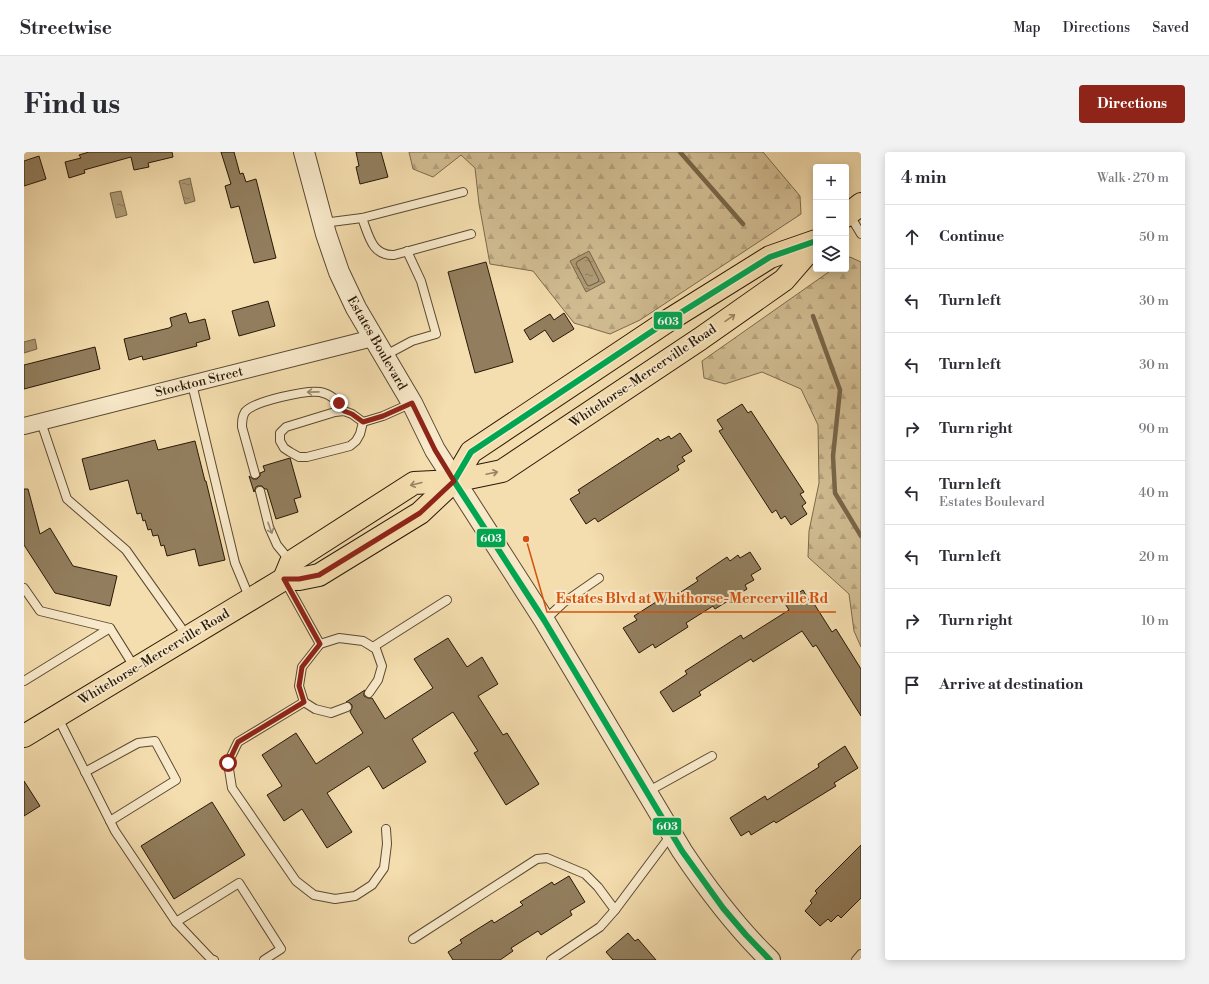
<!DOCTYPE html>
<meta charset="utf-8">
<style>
:root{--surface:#fff;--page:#f2f2f3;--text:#2b2b33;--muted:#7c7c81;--line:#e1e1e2;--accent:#8f2418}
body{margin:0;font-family:"Libre Bodoni",serif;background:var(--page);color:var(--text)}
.controls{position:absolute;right:12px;top:12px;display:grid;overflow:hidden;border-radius:4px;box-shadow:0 2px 10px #0003}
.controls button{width:36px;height:36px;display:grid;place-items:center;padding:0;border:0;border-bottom:1px solid var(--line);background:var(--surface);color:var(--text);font:20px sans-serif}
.stop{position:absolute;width:12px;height:12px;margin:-9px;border:3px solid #8f2418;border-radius:50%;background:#fff}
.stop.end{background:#8f2418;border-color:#fff;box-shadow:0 1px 4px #0008}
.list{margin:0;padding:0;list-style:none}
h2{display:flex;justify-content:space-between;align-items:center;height:52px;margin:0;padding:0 16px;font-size:17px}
h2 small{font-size:13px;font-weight:400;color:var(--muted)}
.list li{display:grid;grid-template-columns:26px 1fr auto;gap:12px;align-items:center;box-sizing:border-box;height:64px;padding:0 16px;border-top:1px solid var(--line)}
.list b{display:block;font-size:15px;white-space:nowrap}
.list p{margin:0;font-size:13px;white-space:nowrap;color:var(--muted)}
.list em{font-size:13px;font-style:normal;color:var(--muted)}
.icon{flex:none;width:22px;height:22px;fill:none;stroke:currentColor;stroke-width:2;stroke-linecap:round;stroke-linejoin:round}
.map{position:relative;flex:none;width:837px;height:808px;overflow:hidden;border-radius:4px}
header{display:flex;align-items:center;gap:24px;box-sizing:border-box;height:56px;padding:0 20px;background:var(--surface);border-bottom:1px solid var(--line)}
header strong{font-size:19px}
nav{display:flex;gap:22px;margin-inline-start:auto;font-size:14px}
.intro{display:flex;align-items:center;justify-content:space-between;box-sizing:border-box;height:96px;padding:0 24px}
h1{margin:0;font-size:28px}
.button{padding:10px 18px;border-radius:4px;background:var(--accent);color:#fff;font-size:14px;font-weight:700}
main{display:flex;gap:24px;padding:0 24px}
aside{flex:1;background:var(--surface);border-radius:4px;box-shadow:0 2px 10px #0003}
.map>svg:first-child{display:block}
.forest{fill:url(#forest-firs);stroke:#7c6a4c}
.water{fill:url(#water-ripples);stroke:#786649}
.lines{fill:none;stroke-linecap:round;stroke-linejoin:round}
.shore{stroke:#6a593e;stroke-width:1}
.stream{stroke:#786649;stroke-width:4.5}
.building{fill:#927e5e;stroke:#271807}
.service-casing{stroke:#5a4931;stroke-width:10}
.minor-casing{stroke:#5a4931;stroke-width:18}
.tertiary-casing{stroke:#5a4931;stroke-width:22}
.primary-casing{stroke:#271807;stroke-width:24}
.service{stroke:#f8e9ca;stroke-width:8}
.minor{stroke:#f8e9ca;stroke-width:16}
.tertiary{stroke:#f8e9ca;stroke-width:20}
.primary{stroke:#f4ddae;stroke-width:22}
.bus-1-casing{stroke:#f8e9ca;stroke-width:9}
.bus-1{stroke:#00a651;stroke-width:6}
.oneway{stroke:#988463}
.oneway2{stroke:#9a8b72}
.route{stroke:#8f2418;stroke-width:5}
.labels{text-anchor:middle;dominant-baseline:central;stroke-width:4;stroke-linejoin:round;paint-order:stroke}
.street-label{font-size:13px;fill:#271807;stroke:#f8e9ca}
.leader{fill:none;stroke:#d5520c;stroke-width:1.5}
.callout-dot{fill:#d5520c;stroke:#f8e9ca;stroke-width:1.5}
.callout-label{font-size:14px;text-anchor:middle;font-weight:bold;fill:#d5520c;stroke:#f8e9ca;stroke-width:4;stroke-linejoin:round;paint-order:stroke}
.line-badge{stroke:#f8e9ca;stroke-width:1.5}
.badge-label{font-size:11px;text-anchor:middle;font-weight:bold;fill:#fff}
</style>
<header>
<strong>Streetwise</strong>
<nav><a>Map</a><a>Directions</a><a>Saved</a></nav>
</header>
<div class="intro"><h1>Find us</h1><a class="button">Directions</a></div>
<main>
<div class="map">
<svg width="837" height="808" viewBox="0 0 837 808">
<defs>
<pattern id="forest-firs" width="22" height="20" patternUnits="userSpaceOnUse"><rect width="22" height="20" fill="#d1bc92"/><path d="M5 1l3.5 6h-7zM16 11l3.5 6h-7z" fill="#b3a17c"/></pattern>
<pattern id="water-ripples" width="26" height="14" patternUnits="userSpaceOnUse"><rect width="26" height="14" fill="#ae9a75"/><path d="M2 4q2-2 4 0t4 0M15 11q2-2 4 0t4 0" fill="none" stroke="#8e7d5e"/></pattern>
</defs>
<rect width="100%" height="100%" fill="#f4ddae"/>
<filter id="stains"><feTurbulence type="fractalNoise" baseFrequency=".005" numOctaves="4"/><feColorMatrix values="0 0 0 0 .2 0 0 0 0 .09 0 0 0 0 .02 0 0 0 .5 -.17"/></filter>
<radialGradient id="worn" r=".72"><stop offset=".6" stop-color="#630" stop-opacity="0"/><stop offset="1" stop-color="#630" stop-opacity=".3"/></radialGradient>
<!-- forest -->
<g class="forest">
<path d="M385 0H739L776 44 777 62 616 168 586 182 550 171 509 119 466 112 455 52 451 16 437 3 409 25 389 17Z"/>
<path d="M826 105 837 110V495L830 479 825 442 784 405 785 379 795 331 794 273 777 237 738 220 701 232 680 226 678 209 809 117H822V108Z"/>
</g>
<!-- water -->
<g class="water">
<path d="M166 26 171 49 161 52 155 29Z"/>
<path d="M97 39 103 63 92 66 86 41Z"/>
<path d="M565 99 581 130 562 140 546 109Z"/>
<path d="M11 187 13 197 0 201V190Z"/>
</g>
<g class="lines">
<!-- shore -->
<path class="shore" d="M562 105 564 106 575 128 574 130 565 134 563 133 552 112 553 110Z"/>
<!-- stream -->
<g class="stream">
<path d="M656 0 719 72"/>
<path d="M789 164 816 238 809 304 811 341 837 384"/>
</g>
</g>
<!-- building -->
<g class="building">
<path d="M65 0H148L149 5 124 11 125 15 110 18 107 5 60 18 61 21 45 26 41 10 57 6 55 3Z"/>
<path d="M197 0H210L216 22 219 21 222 30 232 27 252 106 230 111 215 54 207 56 201 34 207 32Z"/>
<path d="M332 0H357L364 25 336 32 332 15 335 14Z"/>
<path d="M15 4 22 27 0 34V9Z"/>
<path d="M462 110 489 210 451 221 424 120Z"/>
<path d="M244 149 251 174 215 184 208 159Z"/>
<path d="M162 161 165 171 181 167 186 187 172 191 173 194 119 208 118 204 105 208 100 187 145 176 148 174 146 166Z"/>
<path d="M540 161 550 177 529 190 521 178 506 188 500 178 526 162 530 168Z"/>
<path d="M71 195 76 217 0 237V213Z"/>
<path d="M718 252 724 261 727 259 780 340 776 342 782 351 778 354 783 362 767 373 761 364 757 367 752 358 748 361 695 279 699 277 693 268Z"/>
<path d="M656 281 668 299 658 305 661 309 653 314 655 318 574 370 571 366 562 372 546 347 556 341 554 338 634 286 636 289 645 284 647 287Z"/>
<path d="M131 288 134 298 171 289 181 329H182L201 408 175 414 171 397 143 404 140 393 137 394 134 383 129 384 127 377 124 378 121 368 119 369 117 361 113 362 104 328 66 338 58 307Z"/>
<path d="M266 306 277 345 270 347 274 360 252 367 243 337H241L238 334H234L232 335 230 340 225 324 229 327H233L236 324V321L241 319 239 314Z"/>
<path d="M0 337H4L16 382 26 376 49 414 93 424 86 454 31 441 0 393Z"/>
<path d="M726 400 737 417 727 423 730 428 721 433 723 437 691 457 689 454 662 471 664 475 631 496 629 492 615 501 599 476 613 468 610 464 643 443 646 447 674 429 672 426 703 405 706 409 714 403 716 406Z"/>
<path d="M779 438 785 448 787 447 808 480 812 477 837 517V564L792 493 789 495 778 479 729 510 727 507 675 540 677 543 649 560 636 540 663 522 661 519 717 483 719 487 765 458 760 450Z"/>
<path d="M424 486 443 515 458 505 474 532 454 544 479 583 483 581 515 632 482 653 450 601 454 599 429 560 388 587 402 610 359 637 345 614 303 641 328 680 303 696 278 657 260 669 243 643 258 634 238 603 272 581 292 612 339 581 326 560 328 556V553L326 551 322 550 341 538 340 541V544L344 546H348L361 567 409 536 390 507Z"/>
<path d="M821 594 834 616 810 631 812 634 752 671 750 669 727 683 725 679 717 684 706 666 741 644 743 648 795 615 794 612Z"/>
<path d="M0 629 16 654 0 664Z"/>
<path d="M188 650 221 703 150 747 117 694Z"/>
<path d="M837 693V746L817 766 814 763 807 770 804 767 796 774 781 759 788 751 786 749 793 741 791 739Z"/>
<path d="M545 724 561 750 546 759 548 763 517 783 514 779 487 796 489 799 476 808H429L424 800 438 791 436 788 468 768 470 771 499 753 496 750 528 730 530 733Z"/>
<path d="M604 781 611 789 614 787 632 808H589L582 800Z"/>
</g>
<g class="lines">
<!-- service casing -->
<g class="service-casing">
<g id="service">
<path d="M825 62 837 82"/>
<path d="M338 66C345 84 348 104 370 103L447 82"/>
<path d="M299 71 338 66 439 40"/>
<path d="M360 204 388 189 412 182 397 129 383 99"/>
<path d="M168 232 211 411 226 447"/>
<path d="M320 259 328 262 339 270 336 282 332 289 326 294 283 305H275L266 300 260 296 256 289V281L262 275 311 260Z"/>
<path d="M17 270 43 347 102 398 163 484"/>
<path d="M339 270 359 264 388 251"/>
<path d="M231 322 218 275C218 269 218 265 221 260 230 249 282 238 296 240 307 242 315 250 320 259"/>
<path d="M236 339 245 375 253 393 267 410"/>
<path d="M261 429 296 492 315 486 339 489 352 497 358 514 354 528 345 541"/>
<path d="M0 436 16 459 86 476 111 516"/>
<path d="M521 468 539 451 575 426"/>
<path d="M296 492 278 515 275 534 280 550 291 557 307 561 323 555"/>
<path d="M349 495 423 448"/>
<path d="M0 529 86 476"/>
<path d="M280 550 214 590 204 611 208 636 272 729 290 743 311 747 331 744 348 733 360 716 363 692 362 677"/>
<path d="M33 564 91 679 152 770 187 807 190 808"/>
<path d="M61 620 114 591 131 589 152 628 86 669"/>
<path d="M623 640 688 604"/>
<path d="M152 770 215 731 257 797 240 808"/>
<path d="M389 787 513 707 523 706 561 722 574 735 591 758"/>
<path d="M527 808 576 775 591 758 647 683"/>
<path d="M832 808 837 802"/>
</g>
</g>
<!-- minor casing -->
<g class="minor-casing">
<path id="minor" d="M0 274 349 186"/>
</g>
<!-- tertiary casing -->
<g class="tertiary-casing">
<path id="tertiary" d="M280 0 302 82 315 120 332 156 388 251 411 298 520 468 658 699C684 738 712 775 746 808"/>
</g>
<!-- primary casing -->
<g class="primary-casing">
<g id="primary">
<path d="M822 64 837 52"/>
<path d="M260 427 267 410 390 331 430 329 478 319 676 187 760 128 792 91"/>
<path d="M0 584 260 427H275L295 423 396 361 430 329 447 300 645 168 746 105 792 89"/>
</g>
</g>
<!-- service -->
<use href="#service" class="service"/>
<!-- minor -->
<use href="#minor" class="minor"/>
<!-- tertiary -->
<use href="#tertiary" class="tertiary"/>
<!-- primary -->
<use href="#primary" class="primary"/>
<!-- bus-1 casing -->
<g class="bus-1-casing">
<path id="bus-1" d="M746 808 722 783 699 756 658 699 520 468 430 329 447 300 645 168 746 105 792 89"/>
</g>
<!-- bus-1 -->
<use href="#bus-1" class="bus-1"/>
</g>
<!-- one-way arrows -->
<defs><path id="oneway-shaft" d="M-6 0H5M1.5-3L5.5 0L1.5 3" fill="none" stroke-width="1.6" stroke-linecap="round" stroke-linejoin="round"/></defs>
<g class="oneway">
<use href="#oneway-shaft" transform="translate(706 166) rotate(-35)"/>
<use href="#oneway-shaft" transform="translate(468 321) rotate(-12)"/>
<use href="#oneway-shaft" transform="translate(392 332) rotate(166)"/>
</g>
<g class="oneway2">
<use href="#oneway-shaft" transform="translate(289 240) rotate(179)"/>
<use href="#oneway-shaft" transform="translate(246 376) rotate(70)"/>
</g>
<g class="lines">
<!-- route -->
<path class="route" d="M204 611 214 590 280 550 275 534 278 515 296 492 260 427H275L295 423 396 361 430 329 411 298 388 251 359 264 339 270 328 262 320 259 315 251"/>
</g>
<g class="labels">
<!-- street labels -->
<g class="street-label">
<text transform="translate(353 191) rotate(60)">Estates Boulevard</text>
<text transform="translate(619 224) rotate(-34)">Whitehorse-Mercerville Road</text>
<text transform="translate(175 230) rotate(-14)">Stockton Street</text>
<text transform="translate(130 505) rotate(-31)">Whitehorse-Mercerville Road</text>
</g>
</g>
<!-- callouts -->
<path class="leader" d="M502 387L523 460H812"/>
<circle class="callout-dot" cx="502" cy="387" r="4"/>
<g class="callout-label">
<text x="668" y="451">Estates Blvd at Whithorse-Mercerville Rd</text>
</g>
<g class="line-badge">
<rect x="629" y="159" width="30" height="19" rx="4" fill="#00a651"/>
<rect x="452" y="376" width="30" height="20" rx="4" fill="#00a651"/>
<rect x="628" y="665" width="30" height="19" rx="4" fill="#00a651"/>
</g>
<g class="badge-label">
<text x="644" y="173">603</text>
<text x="467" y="390">603</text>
<text x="643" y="678">603</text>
</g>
<rect width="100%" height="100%" filter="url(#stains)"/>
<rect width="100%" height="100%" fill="url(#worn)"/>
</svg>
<div class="controls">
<button>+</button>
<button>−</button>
<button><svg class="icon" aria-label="layers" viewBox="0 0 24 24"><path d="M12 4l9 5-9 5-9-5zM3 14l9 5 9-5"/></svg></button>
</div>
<div class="stop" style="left:204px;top:611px"></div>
<div class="stop end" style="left:315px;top:251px"></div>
</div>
<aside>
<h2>4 min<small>Walk · 270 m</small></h2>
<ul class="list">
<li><svg class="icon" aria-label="ahead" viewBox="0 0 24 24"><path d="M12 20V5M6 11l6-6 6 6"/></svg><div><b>Continue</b></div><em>50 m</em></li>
<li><svg class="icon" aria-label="left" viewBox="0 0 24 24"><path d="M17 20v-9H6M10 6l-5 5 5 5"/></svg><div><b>Turn left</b></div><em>30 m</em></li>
<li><svg class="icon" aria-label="left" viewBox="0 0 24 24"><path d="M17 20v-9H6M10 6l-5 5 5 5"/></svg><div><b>Turn left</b></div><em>30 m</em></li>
<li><svg class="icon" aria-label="right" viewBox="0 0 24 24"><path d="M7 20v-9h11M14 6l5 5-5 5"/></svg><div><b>Turn right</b></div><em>90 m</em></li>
<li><svg class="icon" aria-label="left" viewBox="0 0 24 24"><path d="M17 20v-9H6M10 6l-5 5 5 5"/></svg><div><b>Turn left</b><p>Estates Boulevard</p></div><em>40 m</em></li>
<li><svg class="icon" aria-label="left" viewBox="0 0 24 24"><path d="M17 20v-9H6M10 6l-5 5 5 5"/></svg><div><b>Turn left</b></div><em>20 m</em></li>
<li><svg class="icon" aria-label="right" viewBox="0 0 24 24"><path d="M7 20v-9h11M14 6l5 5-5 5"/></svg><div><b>Turn right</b></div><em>10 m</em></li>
<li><svg class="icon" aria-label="arrive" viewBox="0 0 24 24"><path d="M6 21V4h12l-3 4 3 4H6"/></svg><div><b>Arrive at destination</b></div></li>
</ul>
</aside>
</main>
